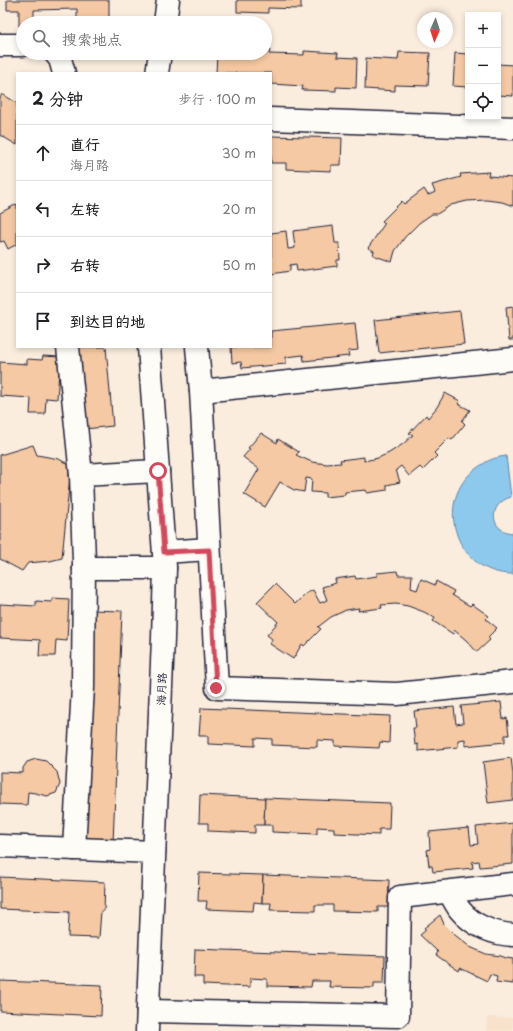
<!DOCTYPE html>
<html lang="zh">
<meta charset="utf-8">
<style>
:root{--surface:#fff;--page:#f2f2f2;--text:#202124;--muted:#757577;--line:#e0e0e0}
body{margin:0;font-family:"Playpen Sans","LXGW WenKai TC",sans-serif;background:var(--page);color:var(--text)}
.controls{position:absolute;right:12px;top:12px;display:grid;overflow:hidden;border-radius:0px;box-shadow:0 2px 6px #0003}
.controls button{width:36px;height:36px;display:grid;place-items:center;padding:0;border:0;border-bottom:1px solid var(--line);background:var(--surface);color:var(--text);font:20px sans-serif}
.compass{position:absolute;left:417px;top:12px;width:36px;height:36px;border-radius:50%;background:var(--surface);box-shadow:0 2px 6px #0003;rotate:183deg}
.stop{position:absolute;width:12px;height:12px;margin:-9px;border:3px solid #d1495b;border-radius:50%;background:#fff}
.stop.end{background:#d1495b;border-color:#fff;box-shadow:0 1px 4px #0008}
.list{margin:0;padding:0;list-style:none}
h2{display:flex;justify-content:space-between;align-items:center;height:52px;margin:0;padding:0 16px;font-size:17px}
h2 small{font-size:13px;font-weight:400;color:var(--muted)}
.list li{display:grid;grid-template-columns:26px 1fr auto;gap:12px;align-items:center;box-sizing:border-box;height:56px;padding:0 16px;border-top:1px solid var(--line)}
.list b{display:block;font-size:15px;white-space:nowrap}
.list p{margin:0;font-size:13px;white-space:nowrap;color:var(--muted)}
.list em{font-size:13px;font-style:normal;color:var(--muted)}
.icon{flex:none;width:22px;height:22px;fill:none;stroke:currentColor;stroke-width:2;stroke-linecap:round;stroke-linejoin:round}
.map{position:relative;flex:none;width:513px;height:1031px;overflow:hidden}
.search{position:absolute;background:var(--surface);box-shadow:0 2px 6px #0003;left:16px;top:16px;width:256px;height:44px;display:flex;align-items:center;gap:10px;box-sizing:border-box;padding:0 14px;border-radius:22px;color:var(--muted);font-size:15px}
.panel{position:absolute;background:var(--surface);box-shadow:0 2px 6px #0003;left:16px;top:72px;width:256px;height:276px;border-radius:0px}
.map>svg:first-child{display:block}
.built{fill:#f8e2cc}
.water{fill:#8dc9ed;stroke:#6286a6}
.building{fill:#f4c9a3;stroke:#22223b}
.lines{fill:none;stroke-linecap:round;stroke-linejoin:round}
.minor-casing{stroke:#22223b;stroke-width:25}
.minor{stroke:#fdfcf7;stroke-width:22}
.route{stroke:#d1495b;stroke-width:5}
.labels{text-anchor:middle;dominant-baseline:central;stroke-width:4;stroke-linejoin:round;paint-order:stroke}
.street-label{font-size:11px;fill:#22223b;stroke:#fdfcf7}
</style>
<div class="map">
<svg width="513" height="1031" viewBox="0 0 513 1031">
<rect width="100%" height="100%" fill="#faedde"/>
<filter id="ink" filterUnits="userSpaceOnUse"><feTurbulence type="fractalNoise" baseFrequency=".025" numOctaves="2"/><feDisplacementMap in="SourceGraphic" scale="8" xChannelSelector="R" yChannelSelector="G"/><feConvolveMatrix kernelMatrix="1 2 1 2 8 2 1 2 1" color-interpolation-filters="sRGB"/></filter>
<g filter="url(#ink)">
<!-- built -->
<path class="built" d="M487 1017 513 1018V1031H486Z"/>
<!-- water -->
<path class="water" d="M506 456 511 497C487 504 490 532 513 533V574C453 575 430 494 483 464 490 459 498 457 506 456Z"/>
<!-- building -->
<g class="building">
<path d="M7 0H109V23H77V9L34 10V23H23V26H19V10H7Z"/>
<path d="M237 0H301V9L268 8V13L237 12Z"/>
<path d="M265 49 270 50 269 54 304 55V51L338 53 337 57 357 58 356 88 336 87V91L302 90 303 86 271 84V73H216L217 53H265Z"/>
<path d="M399 52 430 53 428 86 395 85V91L365 89 366 58 398 60Z"/>
<path d="M455 53 468 54V87L453 86Z"/>
<path d="M498 64 513 65V96L498 95Z"/>
<path d="M2 94 17 103V145L0 135V98Z"/>
<path d="M271 136 342 138 341 165H331V171L286 169V163H271Z"/>
<path d="M489 172 488 176 513 178V206L502 202 486 200 467 201 451 205 437 214H432L419 223 405 237 395 251 392 262 373 255 374 251 368 248 385 223 382 221 402 201 404 204 424 189 428 195 431 194 435 192 432 185 461 177 460 174Z"/>
<path d="M17 204V244L8 249 4 241 0 242V213Z"/>
<path d="M333 226 335 243H339L340 260H337V266L297 271 296 264 290 265V271L271 274V233L286 231 288 249 295 248 293 231Z"/>
<path d="M513 306V340H509L506 307Z"/>
<path d="M460 311 464 344 379 353 375 320Z"/>
<path d="M355 323 358 350 348 351 349 356 304 361 303 355 286 357V364L242 368 241 362 232 363 231 347H271V331Z"/>
<path d="M77 347H106L113 426 85 429Z"/>
<path d="M43 356 60 357 57 399 46 398 45 414H30L31 398 0 396V362L27 364V359L42 360Z"/>
<path d="M445 393 460 401 458 404 470 410 462 421 465 424 452 440 449 438 434 453 437 456 423 470 420 467 409 476 401 466 396 470 400 482 387 485V490L367 493 366 490 345 492V495L325 497V493L311 492 312 479 306 478 304 492 294 490 280 482 265 507 244 494 259 469 243 457 250 449 248 448 261 433 277 443 278 439 299 452 296 455 312 462 327 464 341 463 340 460 364 457V461L378 458 389 453 403 444 413 435 409 433 426 415 428 418 437 407Z"/>
<path d="M33 445 37 455 59 459 71 466 62 558 50 561 28 563 22 571 0 559V455Z"/>
<path d="M397 571 398 575H412L411 588 417 590 421 579 435 585 436 581 454 591 452 595 470 606 472 604 489 616 486 619 497 628 488 637 490 640 477 652 466 640 454 630 453 634 433 621 435 618 424 612 408 606 396 604 381 605 382 608 358 611 359 608 346 610 331 617 318 627 321 629 304 646 302 644 293 659 270 644 272 639 267 635 278 622 257 602 275 584 295 604 305 594 313 590 320 603 327 600 322 587 336 583 335 579 355 576 356 579 377 576V573Z"/>
<path d="M52 598 69 599 67 641 56 640 55 656H39L40 640 0 638V604L36 606V601L52 602Z"/>
<path d="M91 610 122 611 113 844 83 843Z"/>
<path d="M501 702 503 719 507 718 509 735H505V742L465 746V739L458 740V747L418 751V744L415 745 413 728H416L414 711 454 707 456 724 463 723 461 706Z"/>
<path d="M201 708 390 716 389 743 380 742 379 748 335 746V741L317 740V747L272 745V739L255 738V746L208 744V736H199Z"/>
<path d="M511 758 513 774V800L488 803 483 762Z"/>
<path d="M36 759 46 761 57 772 60 784 56 793 47 796 35 793 28 792 27 805 0 804V772L23 773V768L27 762Z"/>
<path d="M200 795 265 798 264 825H255V833L208 831V823H199Z"/>
<path d="M265 798 390 803 389 829H379V835L334 833V828L317 827V834L272 832V825H264Z"/>
<path d="M513 823V864L480 867 479 861 472 862 473 868 433 872 432 866H429L427 850 430 849 429 832 469 828 471 845 478 844 476 827Z"/>
<path d="M199 873 263 875 262 903 254 902 253 911 206 909 207 901H198Z"/>
<path d="M263 875 389 880 388 907H378V912L333 911V905H315V911L270 910 271 903H262Z"/>
<path d="M0 877 105 882 104 911H101L99 938 68 937 69 912 0 909Z"/>
<path d="M440 915 444 924 455 935 470 947 486 954 501 956 506 958 513 959V984L496 982 497 976 490 974 487 981 460 968 459 971 436 955 438 952 420 935 426 930 424 928Z"/>
<path d="M195 949 385 956 384 983H374V988L329 987 330 981H312L311 987 267 986V979L250 978V987L203 985V977H194Z"/>
<path d="M0 981 102 985 101 1016 0 1011Z"/>
</g>
<g class="lines">
<!-- minor casing -->
<g class="minor-casing">
<g id="minor">
<path d="M165 23 168 0"/>
<path d="M0 45H23"/>
<path d="M55 53 60 59 64 73"/>
<path d="M157 73 160 53"/>
<path d="M271 119 513 128"/>
<path d="M68 347 81 475 84 561 83 687 74 849"/>
<path d="M197 347 201 391 217 688 397 694 513 682"/>
<path d="M201 391 513 359"/>
<path d="M81 475 158 471"/>
<path d="M164 552 209 549"/>
<path d="M84 568H165"/>
<path d="M0 846 154 852"/>
<path d="M449 892C453 898 456 905 460 910 473 926 494 934 513 935"/>
<path d="M148 1011 398 1016 400 897 513 884"/>
<path d="M147 1031 163 638 165 568 149 347"/>
</g>
</g>
<!-- minor -->
<use href="#minor" class="minor"/>
</g>
</g>
<g class="lines" filter="url(#ink)">
<!-- route -->
<path class="route" d="M158 471 164 552 209 550 216 688"/>
</g>
<g class="labels">
<!-- street labels -->
<g class="street-label">
<text transform="translate(161 689) rotate(-88)">海月路</text>
</g>
</g>
</svg>
<div class="controls">
<button>+</button>
<button>−</button>
<button><svg class="icon" aria-label="locate" viewBox="0 0 24 24"><circle cx="12" cy="12" r="6"/><path d="M12 2v4M12 18v4M2 12h4M18 12h4"/></svg></button>
</div>
<svg class="compass" viewBox="-18 -18 36 36"><path d="M0-13l5 13h-10z" fill="#e53935"/><path d="M0 13l5-13h-10z" fill="#757577"/></svg>
<div class="stop" style="left:158px;top:471px"></div>
<div class="stop end" style="left:216px;top:688px"></div>
<div class="search"><svg class="icon" aria-label="search" viewBox="0 0 24 24"><circle cx="10" cy="10" r="6"/><path d="M15 15l6 6"/></svg>搜索地点</div>
<section class="panel">
<h2>2 分钟<small>步行 · 100 m</small></h2>
<ul class="list">
<li><svg class="icon" aria-label="ahead" viewBox="0 0 24 24"><path d="M12 20V5M6 11l6-6 6 6"/></svg><div><b>直行</b><p>海月路</p></div><em>30 m</em></li>
<li><svg class="icon" aria-label="left" viewBox="0 0 24 24"><path d="M17 20v-9H6M10 6l-5 5 5 5"/></svg><div><b>左转</b></div><em>20 m</em></li>
<li><svg class="icon" aria-label="right" viewBox="0 0 24 24"><path d="M7 20v-9h11M14 6l5 5-5 5"/></svg><div><b>右转</b></div><em>50 m</em></li>
<li><svg class="icon" aria-label="arrive" viewBox="0 0 24 24"><path d="M6 21V4h12l-3 4 3 4H6"/></svg><div><b>到达目的地</b></div></li>
</ul>
</section>
</div>
